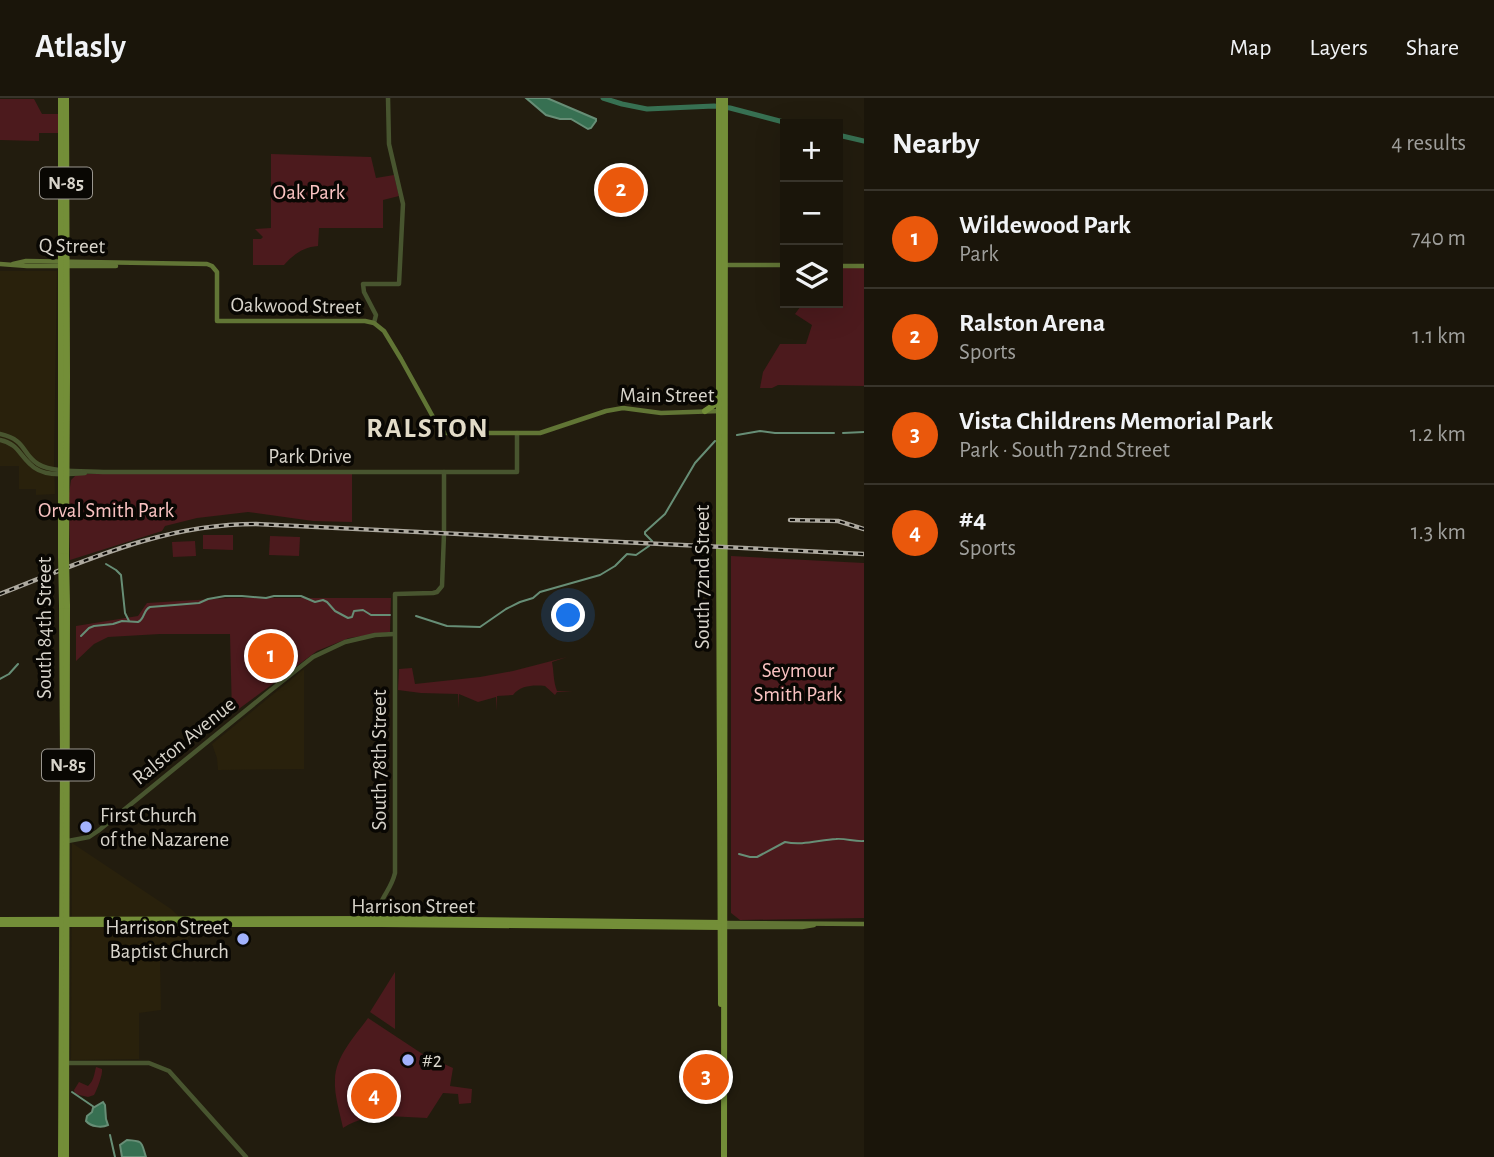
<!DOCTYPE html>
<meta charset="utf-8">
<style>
:root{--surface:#1a150a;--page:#231e13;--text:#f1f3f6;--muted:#9f9f9c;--line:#38342b;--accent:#ea580c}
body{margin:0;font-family:"Alegreya Sans",sans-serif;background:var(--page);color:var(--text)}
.controls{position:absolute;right:21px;top:21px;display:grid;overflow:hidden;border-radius:0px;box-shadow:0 7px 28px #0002}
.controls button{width:63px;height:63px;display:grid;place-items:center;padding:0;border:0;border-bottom:2px solid var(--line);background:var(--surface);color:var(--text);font:35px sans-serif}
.you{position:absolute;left:569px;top:518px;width:24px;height:24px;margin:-18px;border:5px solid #fff;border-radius:50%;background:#1a73e8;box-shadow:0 0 0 10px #1a73e833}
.badge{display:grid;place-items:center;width:46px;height:46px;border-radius:50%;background:var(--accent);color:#fff;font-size:23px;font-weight:700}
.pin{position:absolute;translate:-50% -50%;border:4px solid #fff;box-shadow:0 2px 7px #0006}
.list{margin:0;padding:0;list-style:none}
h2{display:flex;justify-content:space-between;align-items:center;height:91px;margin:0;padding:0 28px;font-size:30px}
h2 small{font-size:23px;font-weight:400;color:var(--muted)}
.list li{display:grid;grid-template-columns:46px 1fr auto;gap:21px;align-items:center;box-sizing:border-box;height:98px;padding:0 28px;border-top:2px solid var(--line)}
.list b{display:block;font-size:26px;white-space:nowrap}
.list p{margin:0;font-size:23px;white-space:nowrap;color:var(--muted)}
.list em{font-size:23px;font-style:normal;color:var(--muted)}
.icon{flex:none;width:38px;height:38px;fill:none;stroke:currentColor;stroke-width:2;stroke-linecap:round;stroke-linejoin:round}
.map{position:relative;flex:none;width:864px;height:1059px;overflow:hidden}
header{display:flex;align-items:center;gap:42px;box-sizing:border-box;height:98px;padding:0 35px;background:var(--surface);border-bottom:2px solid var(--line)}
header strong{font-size:33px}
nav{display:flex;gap:38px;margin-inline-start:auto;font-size:24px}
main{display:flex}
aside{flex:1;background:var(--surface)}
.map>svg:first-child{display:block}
.built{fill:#29210c}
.green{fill:#4c1a1d}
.water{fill:#377052;stroke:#678e76;stroke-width:2}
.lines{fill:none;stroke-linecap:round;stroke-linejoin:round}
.stream{stroke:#678e76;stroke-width:2}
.river{stroke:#377052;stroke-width:5}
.tertiary{stroke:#48552f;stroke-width:4.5}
.secondary{stroke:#617535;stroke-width:4.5}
.primary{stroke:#738e38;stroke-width:6}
.rail-casing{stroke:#ada99f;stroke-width:4.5}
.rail{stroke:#090703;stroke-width:2;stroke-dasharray:5;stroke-linecap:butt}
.primary-bridge{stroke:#738e38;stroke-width:6}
.poi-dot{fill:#a2b2fd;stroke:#090703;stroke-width:2.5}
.labels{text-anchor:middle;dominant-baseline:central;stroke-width:7;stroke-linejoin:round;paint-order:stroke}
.shield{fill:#090703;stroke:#9a968f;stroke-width:2}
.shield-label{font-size:19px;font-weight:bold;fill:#d8d4cb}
.park-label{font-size:21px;fill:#fac3c2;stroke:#090703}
.street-label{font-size:21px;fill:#d8d4cb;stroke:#090703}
.poi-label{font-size:21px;fill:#d8d4cb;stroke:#090703;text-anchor:start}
.district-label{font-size:28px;font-weight:bold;letter-spacing:2px;fill:#e2dbc8;stroke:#090703}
</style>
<header>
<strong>Atlasly</strong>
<nav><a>Map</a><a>Layers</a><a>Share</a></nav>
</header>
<main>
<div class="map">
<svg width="864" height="1059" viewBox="0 0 864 1059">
<rect width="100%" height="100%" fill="#221c0e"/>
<!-- built -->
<g class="built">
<path d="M0 173H57L54 364 55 396 36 397V391H19V368H0Z"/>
<path d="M304 571V671L218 672 217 660 212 646Z"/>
<path d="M72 745 171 811 188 827V859L160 860 161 912 139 915V961L71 962Z"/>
</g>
<!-- green -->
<g class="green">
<path d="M0 1H34L42 16H58V35H39V43L0 42Z"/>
<path d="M271 56 371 59 376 80 394 77 399 98 383 102V130H319L318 148C303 149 293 157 284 167H253V141H261L263 139 255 131 271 130Z"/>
<path d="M838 170H864V288L778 287 772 290H760L763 274 780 246H806L812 227 795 216 803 205H838Z"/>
<path d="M352 374V424L313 423 248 414 197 420 165 428 162 433 70 462 69 396 71 382 77 376Z"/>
<path d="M203 437H233V452L203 451Z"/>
<path d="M270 438 300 439 299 458 269 457Z"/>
<path d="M195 443 196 458 173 459 172 444Z"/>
<path d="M731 458 864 465V820L740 822 731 815Z"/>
<path d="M230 500H391L390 534 349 540 317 553 232 616 230 536H160L108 539 94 546 76 563V528L138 518 147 505Z"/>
<path d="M567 559 552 564C554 574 553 583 557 593L573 594H557L555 597 545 588C534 587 521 587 513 597L497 598V613L496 599 478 604 459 596 458 611V596L421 595 398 592 399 571 412 570 415 586 480 579 513 573Z"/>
<path d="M395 874V931L370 914Z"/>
<path d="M368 920 424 957 453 970 450 988 472 991 471 1005 459 1006 458 996 443 995 427 1020C397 1019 368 1013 343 1030 340 1015 334 997 335 982 335 959 355 938 368 920Z"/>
<path d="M720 960V993L693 992V965L704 961Z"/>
<path d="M96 969 102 971C103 976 97 992 94 997L88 999 75 996 74 992 79 984 88 988C94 982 94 977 96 969Z"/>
</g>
<!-- water -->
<g class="water">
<path d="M526 0H547L596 21V23L591 30 588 31 571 21H560L546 17Z"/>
<path d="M103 1004 105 1007 106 1021 108 1027C102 1030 91 1029 86 1023L87 1018 92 1014 93 1010Z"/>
<path d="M127 1042C144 1043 141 1044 146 1059H122L120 1047Z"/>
</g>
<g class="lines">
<!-- stream -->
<g class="stream">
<path d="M843 335 864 334"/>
<path d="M737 337 760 333 775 335H834"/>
<path d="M652 443 645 436V434L665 416 695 365 715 343"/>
<path d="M106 466 116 472 121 477 125 515 129 523"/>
<path d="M416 518 447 528 480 529 506 511 520 504 533 500 540 494 600 477 615 468 627 456 636 457 649 448"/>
<path d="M81 538 89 530 94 528 113 526 122 523 138 524C145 521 143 512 150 509L199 505 208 501 225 498H242L266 500 274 498H301L315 504 323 502 327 504 335 513 348 520 352 519 354 513 363 512 371 517H390"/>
<path d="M0 581 9 576 18 566"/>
<path d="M739 756 750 759H757L785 744C802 748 819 742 836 741 845 740 855 744 864 743"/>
<path d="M72 994 94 1009"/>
<path d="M110 1037 115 1059"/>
</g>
<!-- river -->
<g class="river">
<path d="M603 0 622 6 647 11 714 8 730 10 791 26"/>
<path d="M838 37 864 43"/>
</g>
<!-- tertiary -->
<g class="tertiary">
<path d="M374 225 376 217 364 194 363 186H399L403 106 389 46 388 0"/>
<path d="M0 336C27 342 21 355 38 366 52 375 86 373 103 374H517V335"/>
<path d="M0 342C18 346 18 355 30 366 43 380 67 376 85 375"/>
<path d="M68 743 89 739 98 733 271 592 313 559 345 544 375 537 394 536"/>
<path d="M378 823C378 798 390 796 395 775V496L433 495 437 494 442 488 444 436V374"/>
<path d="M67 965H149L169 973 246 1059"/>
</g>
<!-- secondary -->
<g class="secondary">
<path d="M0 166 27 168H116"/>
<path d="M13 166 26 163 207 166 212 168 217 174V223H365L374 225 384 233 401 261 438 328 445 335H540L606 313 623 310 661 315 720 313"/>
<path d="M723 167H785"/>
<path d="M838 168H864"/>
<path d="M725 825 864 826"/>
<path d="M725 829H802L814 827"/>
</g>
<!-- primary -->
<g class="primary">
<path d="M61 0V458"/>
<path d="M66 0 67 279 66 458"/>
<path d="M719 0V454L721 906"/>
<path d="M705 313 714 307 718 299"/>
<path d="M0 822 378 821 724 825"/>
<path d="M0 826H381L723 829"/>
<path d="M61 1059 63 663 62 508"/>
<path d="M66 1059 67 508"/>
<path d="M724 1059 725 0"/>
</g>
<!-- rail casing -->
<g class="rail-casing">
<g id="rail">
<path d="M790 422 838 423 864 431"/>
<path d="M0 496C85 463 162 426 256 426L864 456"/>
</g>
</g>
<!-- rail -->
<use href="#rail" class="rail"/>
<!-- primary-bridge -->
<g class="primary-bridge">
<path d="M61 458 62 508"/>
<path d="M66 458 67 508"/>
</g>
</g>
<!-- markers -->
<g class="poi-dot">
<circle cx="86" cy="729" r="7"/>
<circle cx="243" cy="841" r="7"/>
<circle cx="408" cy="962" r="7"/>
</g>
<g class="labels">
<!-- shield labels -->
<g class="shield">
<rect x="40" y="69.5" width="52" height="31" rx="5"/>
<rect x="42" y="651.5" width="52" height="31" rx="5"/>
</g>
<g class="shield-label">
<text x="66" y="85">N-85</text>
<text x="68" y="667">N-85</text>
</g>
<!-- park labels -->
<g class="park-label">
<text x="309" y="94">Oak Park</text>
<text x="106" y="412">Orval Smith Park</text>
<text x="798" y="572">Seymour<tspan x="798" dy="24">Smith Park</tspan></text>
</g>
<!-- street labels -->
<g class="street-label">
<text transform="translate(72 148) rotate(1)">Q Street</text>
<text transform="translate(296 208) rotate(1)">Oakwood Street</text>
<text x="667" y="297">Main Street</text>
<text x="310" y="358">Park Drive</text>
<text transform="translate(702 479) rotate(-90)">South 72nd Street</text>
<text transform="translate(44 530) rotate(-90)">South 84th Street</text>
<text transform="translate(184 643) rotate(-39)">Ralston Avenue</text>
<text transform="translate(379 662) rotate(-90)">South 78th Street</text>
<text x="413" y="808">Harrison Street</text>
</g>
<!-- poi labels -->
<g class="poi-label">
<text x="100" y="717">First Church<tspan x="100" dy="24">of the Nazarene</tspan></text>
<text x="229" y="829" text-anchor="end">Harrison Street<tspan x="229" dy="24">Baptist Church</tspan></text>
<text x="422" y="962">#2</text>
</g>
<!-- district labels -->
<g class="district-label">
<text x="428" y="331">RALSTON</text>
</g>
</g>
</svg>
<div class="controls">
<button>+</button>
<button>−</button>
<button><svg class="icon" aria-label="layers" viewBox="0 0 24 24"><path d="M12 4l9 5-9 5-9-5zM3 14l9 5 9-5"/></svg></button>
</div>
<div class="you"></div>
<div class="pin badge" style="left:271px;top:558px">1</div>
<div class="pin badge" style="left:621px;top:92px">2</div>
<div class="pin badge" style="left:706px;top:979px">3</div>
<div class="pin badge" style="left:374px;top:998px">4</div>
</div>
<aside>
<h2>Nearby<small>4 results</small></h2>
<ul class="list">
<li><span class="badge">1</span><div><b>Wildewood Park</b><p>Park</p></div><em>740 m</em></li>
<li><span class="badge">2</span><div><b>Ralston Arena</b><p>Sports</p></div><em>1.1 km</em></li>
<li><span class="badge">3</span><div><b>Vista Childrens Memorial Park</b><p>Park · South 72nd Street</p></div><em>1.2 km</em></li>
<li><span class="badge">4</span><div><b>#4</b><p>Sports</p></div><em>1.3 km</em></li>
</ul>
</aside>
</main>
